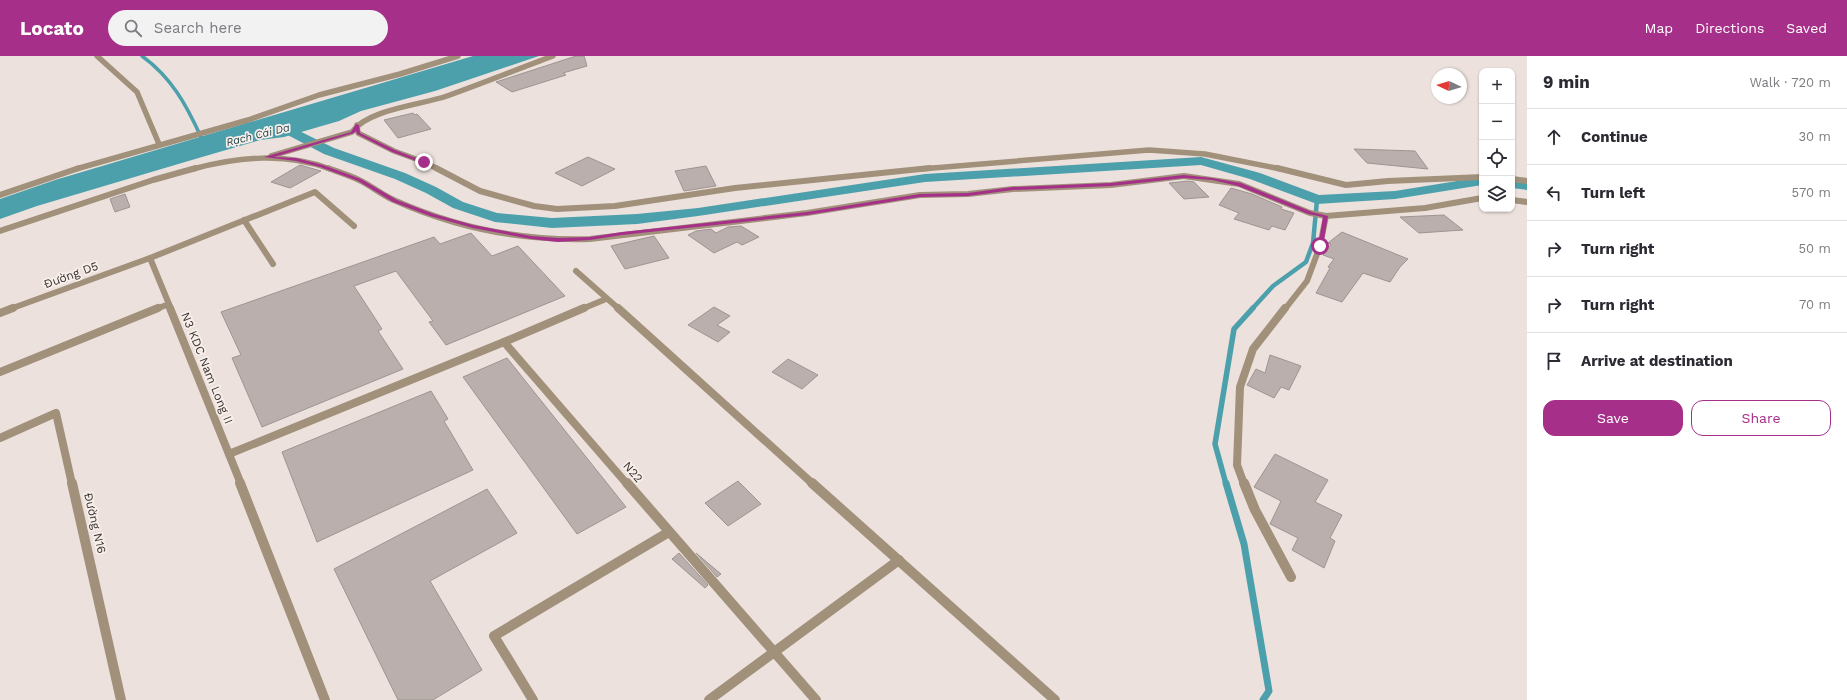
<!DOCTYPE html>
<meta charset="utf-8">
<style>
:root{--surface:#fff;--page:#f2f2f3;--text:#2b2b33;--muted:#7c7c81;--line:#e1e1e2;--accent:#a63089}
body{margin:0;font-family:"Work Sans",sans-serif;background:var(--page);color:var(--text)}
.controls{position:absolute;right:12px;top:12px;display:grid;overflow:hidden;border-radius:8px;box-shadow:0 1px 3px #0004}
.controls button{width:36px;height:36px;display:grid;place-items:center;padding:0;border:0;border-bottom:1px solid var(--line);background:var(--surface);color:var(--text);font:20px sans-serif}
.compass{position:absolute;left:1431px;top:12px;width:36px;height:36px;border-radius:50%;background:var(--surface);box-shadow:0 1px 3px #0004;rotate:274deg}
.stop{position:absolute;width:12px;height:12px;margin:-9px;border:3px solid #a63089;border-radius:50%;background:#fff}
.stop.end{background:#a63089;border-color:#fff;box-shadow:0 1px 4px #0008}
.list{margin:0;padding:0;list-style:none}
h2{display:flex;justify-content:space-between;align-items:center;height:52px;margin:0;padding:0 16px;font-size:17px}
h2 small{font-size:13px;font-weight:400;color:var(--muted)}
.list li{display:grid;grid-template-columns:26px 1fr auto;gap:12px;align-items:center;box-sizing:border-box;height:56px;padding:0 16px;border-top:1px solid var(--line)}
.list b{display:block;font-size:15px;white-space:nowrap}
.list em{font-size:13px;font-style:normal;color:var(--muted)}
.actions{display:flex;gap:8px;padding:12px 16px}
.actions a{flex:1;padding:9px 0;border:1px solid var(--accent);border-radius:12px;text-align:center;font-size:14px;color:var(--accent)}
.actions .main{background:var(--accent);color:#fff}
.icon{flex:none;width:22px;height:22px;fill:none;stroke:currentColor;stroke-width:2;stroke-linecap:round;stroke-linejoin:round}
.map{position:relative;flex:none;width:1527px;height:644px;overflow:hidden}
header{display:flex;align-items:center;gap:24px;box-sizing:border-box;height:56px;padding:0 20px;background:var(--accent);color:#fff}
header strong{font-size:19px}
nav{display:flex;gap:22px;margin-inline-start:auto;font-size:14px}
.search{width:280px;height:36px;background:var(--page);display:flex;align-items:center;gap:10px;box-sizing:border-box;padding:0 14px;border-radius:22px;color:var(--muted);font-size:15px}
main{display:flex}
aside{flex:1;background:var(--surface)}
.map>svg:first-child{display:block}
.water{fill:#4ba0ac}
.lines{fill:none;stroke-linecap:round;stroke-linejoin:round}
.stream-far3{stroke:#4ba0ac;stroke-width:3.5}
.stream-far2{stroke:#4ba0ac;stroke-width:4.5}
.stream-far1{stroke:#4ba0ac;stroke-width:5.5}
.stream{stroke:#4ba0ac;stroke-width:7}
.canal{fill:#4ba0ac;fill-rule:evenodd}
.building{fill:#baafac;stroke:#9e9491}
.lane-far3{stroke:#a1907a;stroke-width:5.5}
.lane-far2{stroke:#a1907a;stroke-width:6}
.lane-far1{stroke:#a1907a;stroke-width:8}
.lane{stroke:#a1907a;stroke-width:10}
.street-far3{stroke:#a1907a;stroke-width:5.5}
.street-far2{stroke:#a1907a;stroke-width:6}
.street-far1{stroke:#a1907a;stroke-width:8}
.street{stroke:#a1907a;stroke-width:10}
.route{fill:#a63089}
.labels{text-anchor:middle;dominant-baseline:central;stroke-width:3.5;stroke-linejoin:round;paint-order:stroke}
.far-water-label{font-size:11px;font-style:italic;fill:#1c444a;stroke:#f9efea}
.street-label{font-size:12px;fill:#363230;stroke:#f9efea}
</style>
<header>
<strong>Locato</strong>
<div class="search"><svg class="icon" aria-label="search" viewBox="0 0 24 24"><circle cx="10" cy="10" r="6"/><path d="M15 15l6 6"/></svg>Search here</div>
<nav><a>Map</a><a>Directions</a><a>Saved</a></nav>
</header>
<main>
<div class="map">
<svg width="1527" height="644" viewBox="0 0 1527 644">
<rect width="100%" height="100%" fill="#ece1dd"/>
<!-- water -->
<path class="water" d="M473 0H539L435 35 361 55 339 65 284 81 260 84 185 106 37 150 0 163V143L55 124Z"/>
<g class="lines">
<!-- stream-far3 -->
<path class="stream-far3" d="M142 0C171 21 186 48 201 81"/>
<!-- stream-far2 -->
<path class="stream-far2" d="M1252 253 1273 230 1306 206 1313 187 1317 144"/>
<!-- stream-far1 -->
<path class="stream-far1" d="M1226 428 1215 388 1234 273 1253 252"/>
<!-- stream -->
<path class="stream" d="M1226 427 1244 488 1269 635 1263 644"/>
<!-- canal -->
<g class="canal">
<path d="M285 68 334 92 405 117 436 131 463 146 497 157 552 162 637 158 698 152 925 118 1201 101 1260 117 1319 139 1395 135 1482 121V129L1395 143 1317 148 1250 123 1201 109 925 126 698 160 637 168 552 172 495 166 453 152 426 137 395 123 324 98 280 75 279 72 280 69Z"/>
<path d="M1512 124 1527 126V134L1512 132Z"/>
</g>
</g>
<!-- building -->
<g class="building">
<path d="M576 0H584L587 10 563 17 566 19 512 36 496 26Z"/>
<path d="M413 57 415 59 417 58 431 73 398 82 384 64Z"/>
<path d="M1354 93 1415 95 1428 113 1367 107Z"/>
<path d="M588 101 615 113 582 130 555 117Z"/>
<path d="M300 109 321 115 290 132 271 126Z"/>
<path d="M706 110 716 130 684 135 675 115Z"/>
<path d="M1188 125 1194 126 1209 141 1184 143 1169 127Z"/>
<path d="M1231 132 1252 138 1282 151 1281 153 1294 157 1285 174 1272 170 1269 174 1234 163 1239 157 1219 149Z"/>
<path d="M125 138 130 151 115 156 110 143Z"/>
<path d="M1444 159 1463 174 1419 177 1400 161Z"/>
<path d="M741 170 759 181 742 189 737 186 714 197 688 179 696 175 711 173 716 177 728 171Z"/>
<path d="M1342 176 1408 203 1400 211 1390 226 1363 217 1342 246 1316 237 1330 212 1328 211 1334 203 1323 199 1331 188 1328 187Z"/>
<path d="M471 177 492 200 518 190 565 240 446 289 429 266 433 265 396 215 354 230 382 273 378 275 403 313 262 371 232 302 241 299 221 256 434 181 440 188Z"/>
<path d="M654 180 669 202 625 213 611 190Z"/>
<path d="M714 251 730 260 717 269 730 276 718 286 688 269Z"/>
<path d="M1270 299 1301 310 1289 334 1281 331 1274 342 1247 329 1256 313 1265 317Z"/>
<path d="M507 302 626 451 577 478 463 321Z"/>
<path d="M788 303 818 319 802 333 772 316Z"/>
<path d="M431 335 448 363 444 365 473 414 317 486 282 396Z"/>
<path d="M1275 398 1328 424 1315 446 1342 459 1330 482 1335 485 1324 512 1292 494 1298 482 1270 468 1281 445 1254 431Z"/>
<path d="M738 425 761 448 728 470 705 447Z"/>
<path d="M487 433 517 477 430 525 482 614 433 644H398L334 513Z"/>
<path d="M679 497 708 529 705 532 672 503Z"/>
<path d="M696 497 721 518 717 521Z"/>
</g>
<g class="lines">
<!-- lane-far3 -->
<g class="lane-far3">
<path d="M357 69 358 77 394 95 424 106 438 113"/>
<path d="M921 113 1149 94 1205 98 1281 113"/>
</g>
<!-- lane-far2 -->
<g class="lane-far2">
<path d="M436 112 480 135 534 150 557 153 615 150 735 132 930 112"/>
<path d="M1277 112 1346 129 1388 125 1482 121"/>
<path d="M1512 123 1527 125"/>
<path d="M244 164 273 208"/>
<path d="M576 215 619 253"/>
<path d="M10 253 150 202"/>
<path d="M156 253 169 248"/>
<path d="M171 253 150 202 315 136 354 170"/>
<path d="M582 253 606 243"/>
</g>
<!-- lane-far1 -->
<g class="lane-far1">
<path d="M170 252 241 428"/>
<path d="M584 252 504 286 627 428"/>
<path d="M618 252 813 428"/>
<path d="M0 257 13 252"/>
<path d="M0 316 158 252"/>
<path d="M0 382 56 357 72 428"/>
<path d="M229 398 504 286"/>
</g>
<!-- lane -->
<g class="lane">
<path d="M72 427 121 644"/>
<path d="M240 427 325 644"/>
<path d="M627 427 816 644"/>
<path d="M812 427 1055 644"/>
<path d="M533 644 494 580 669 476"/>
<path d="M709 644 899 504"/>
</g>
<!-- street-far3 -->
<g class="street-far3">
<path d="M97 0 137 36 159 88"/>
<path d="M271 100 352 76C368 53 421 49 447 40 483 27 518 13 553 0"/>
<path d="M76 113 248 64 319 39 400 18 458 0"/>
<path d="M193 113C238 101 285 96 330 113"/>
</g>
<!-- street-far2 -->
<g class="street-far2">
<path d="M328 112C338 116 349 119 359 124 372 130 383 140 396 145 457 172 524 185 590 183L807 157 920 139 968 138 1013 133 1111 129 1184 120 1239 128 1310 157 1326 160 1425 152 1482 142"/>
<path d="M0 139 79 112"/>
<path d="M1512 144 1527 146"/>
<path d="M0 175 153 124 196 112"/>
<path d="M1285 253 1307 225 1320 190 1326 160"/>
</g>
<!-- street-far1 -->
<path class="street-far1" d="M1244 428 1237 409 1240 331 1253 293 1285 252"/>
<!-- street -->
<path class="street" d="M1244 427 1255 454 1291 521"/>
</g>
<!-- route -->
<path class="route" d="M356 68 359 69 360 77 395 94 426 106 422 107 392 96 357 78 356 75 354 77 274 101 296 102 323 109 361 123 397 144 434 158 473 169 531 180 558 182 590 181 622 176 807 156 920 138 968 137 1013 131 1111 127 1184 119 1212 122 1241 127 1312 156 1328 160 1323 190 1318 191 1323 161 1308 158 1238 130 1212 124 1184 122 1111 130 1013 134 968 140 920 141 807 159 622 179 590 184 558 186 531 183 473 172 430 160 393 146 358 125 320 111 296 105 264 101 351 76Z"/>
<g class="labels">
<!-- far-water labels -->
<g class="far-water-label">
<text transform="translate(258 79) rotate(-14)">Rạch Cái Da</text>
</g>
<!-- street labels -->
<g class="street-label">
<text transform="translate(71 219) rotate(-20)">Đường D5</text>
<text transform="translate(207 312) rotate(68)">N3 KDC Nam Long II</text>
<text transform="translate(633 416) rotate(49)">N22</text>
<text transform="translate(95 467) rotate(77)">Đường N16</text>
</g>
</g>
</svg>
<div class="controls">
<button>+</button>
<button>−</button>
<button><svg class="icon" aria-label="locate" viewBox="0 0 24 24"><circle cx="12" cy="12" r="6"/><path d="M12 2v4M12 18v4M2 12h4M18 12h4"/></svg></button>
<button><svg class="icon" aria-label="layers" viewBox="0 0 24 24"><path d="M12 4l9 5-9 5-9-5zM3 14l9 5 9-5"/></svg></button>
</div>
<svg class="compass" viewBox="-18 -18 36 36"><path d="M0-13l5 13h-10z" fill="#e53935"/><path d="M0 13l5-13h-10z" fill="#7c7c81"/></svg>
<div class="stop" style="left:1320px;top:190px"></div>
<div class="stop end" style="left:424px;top:106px"></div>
</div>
<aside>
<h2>9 min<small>Walk · 720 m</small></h2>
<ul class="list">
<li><svg class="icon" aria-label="ahead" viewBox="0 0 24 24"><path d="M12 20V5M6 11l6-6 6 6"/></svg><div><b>Continue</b></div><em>30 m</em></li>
<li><svg class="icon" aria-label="left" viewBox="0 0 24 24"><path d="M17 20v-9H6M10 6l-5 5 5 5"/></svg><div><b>Turn left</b></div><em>570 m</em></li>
<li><svg class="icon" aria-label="right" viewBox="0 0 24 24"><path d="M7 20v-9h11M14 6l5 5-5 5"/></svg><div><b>Turn right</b></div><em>50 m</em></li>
<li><svg class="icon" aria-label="right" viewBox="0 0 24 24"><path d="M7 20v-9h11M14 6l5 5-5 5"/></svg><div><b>Turn right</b></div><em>70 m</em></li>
<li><svg class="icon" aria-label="arrive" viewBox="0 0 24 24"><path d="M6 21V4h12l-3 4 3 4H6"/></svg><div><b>Arrive at destination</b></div></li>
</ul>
<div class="actions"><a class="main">Save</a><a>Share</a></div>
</aside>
</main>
